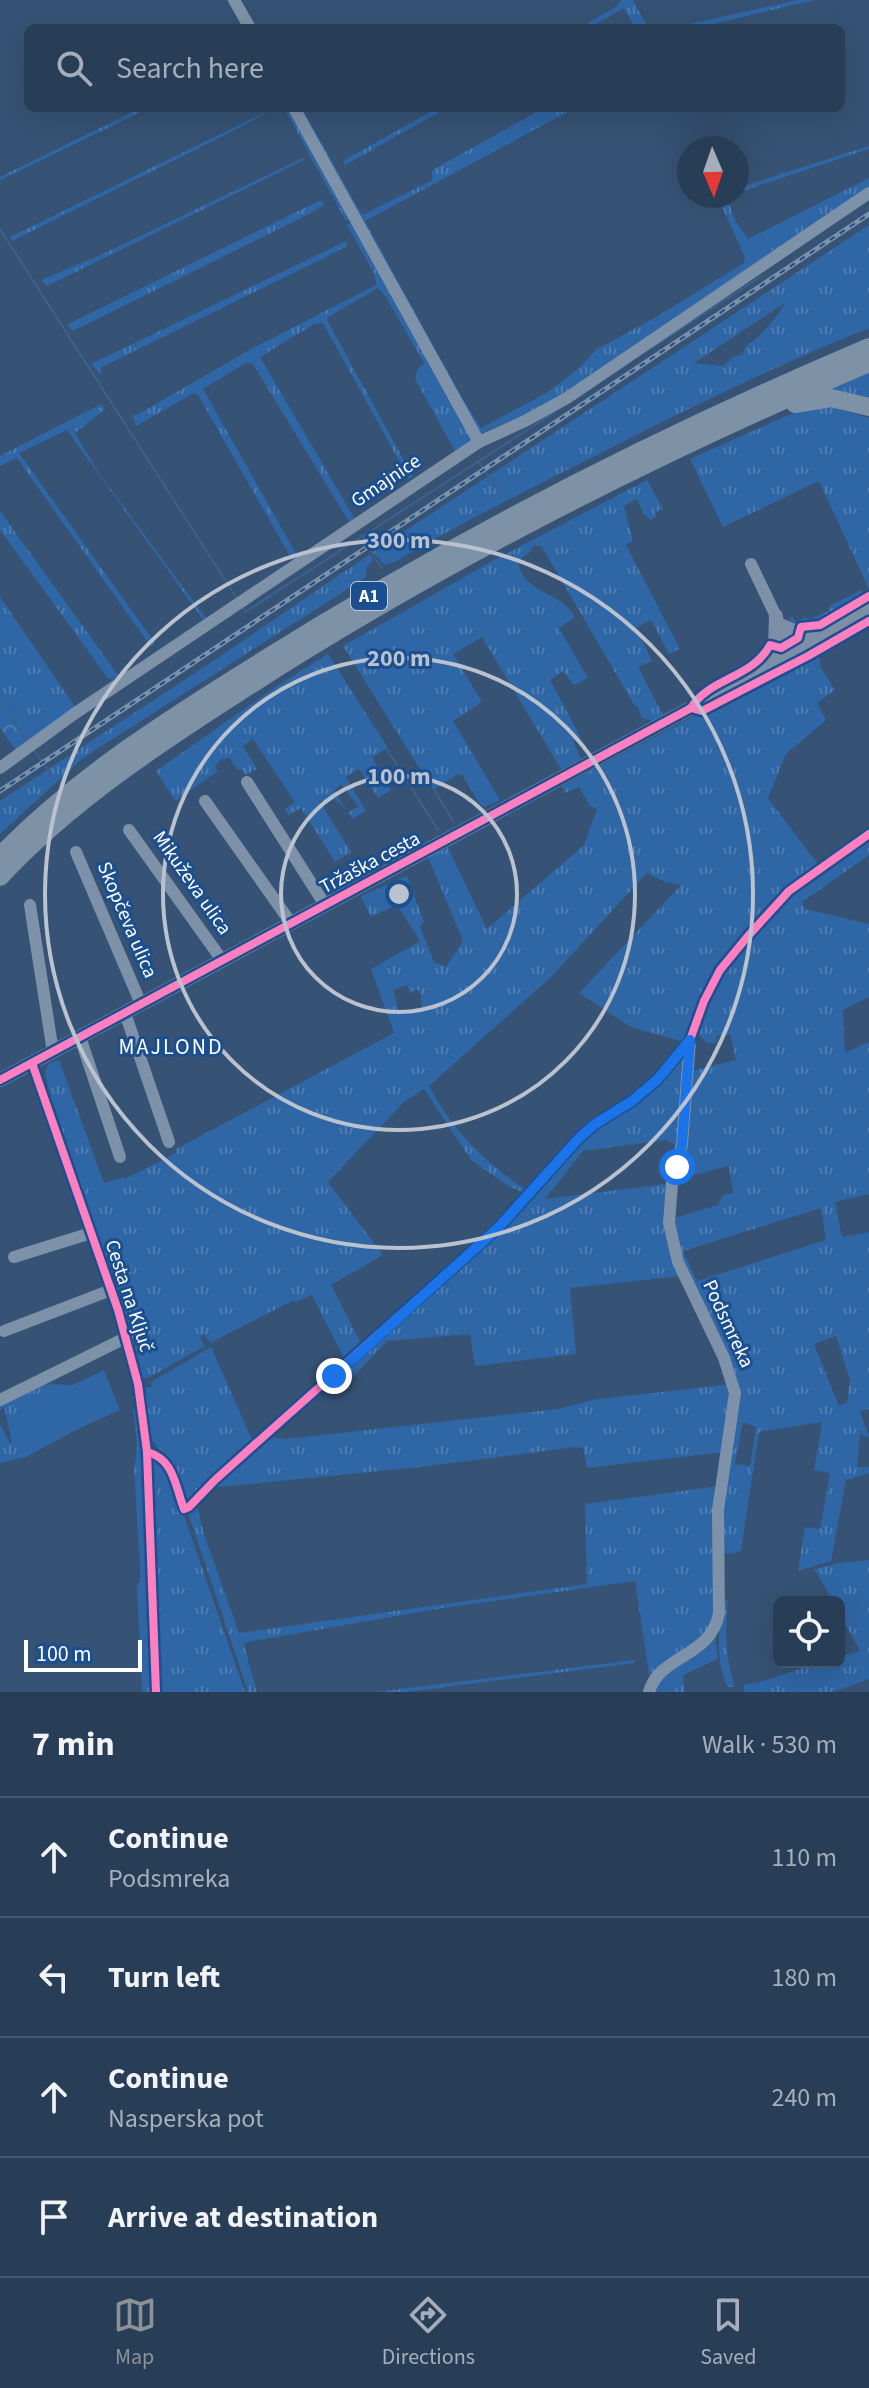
<!DOCTYPE html>
<meta charset="utf-8">
<style>
:root{--surface:#283e57;--page:#30455d;--text:#f1f3f6;--muted:#a5aeba;--line:#44576d;--accent:#8c9099}
body{margin:0;font-family:"Source Sans 3",sans-serif;background:var(--page);color:var(--text)}
.controls{position:absolute;right:24px;bottom:24px;display:grid;overflow:hidden;border-radius:12px;box-shadow:0 8px 32px #0002}
.controls button{width:72px;height:72px;display:grid;place-items:center;padding:0;border:0;border-bottom:2px solid var(--line);background:var(--surface);color:var(--text);font:40px sans-serif}
.compass{position:absolute;left:677px;top:136px;width:72px;height:72px;border-radius:50%;background:var(--surface);box-shadow:0 8px 32px #0002;rotate:178deg}
.scale{position:absolute;left:24px;bottom:20px;width:118px;box-sizing:border-box;padding-left:8px;border:4px solid #fff;border-top:0;font-size:22px;line-height:28px;white-space:nowrap;color:#fff;-webkit-text-stroke:6px #1b4f8f;paint-order:stroke}
.stop{position:absolute;width:24px;height:24px;margin:-18px;border:6px solid #1a73e8;border-radius:50%;background:#fff}
.stop.end{background:#1a73e8;border-color:#fff;box-shadow:0 2px 8px #0008}
.list{margin:0;padding:0;list-style:none}
h2{display:flex;justify-content:space-between;align-items:center;height:104px;margin:0;padding:0 32px;font-size:34px}
h2 small{font-size:26px;font-weight:400;color:var(--muted)}
.list li{display:grid;grid-template-columns:52px 1fr auto;gap:24px;align-items:center;box-sizing:border-box;height:120px;padding:0 32px;border-top:2px solid var(--line)}
.list b{display:block;font-size:30px;white-space:nowrap}
.list p{margin:0;font-size:26px;white-space:nowrap;color:var(--muted)}
.list em{font-size:26px;font-style:normal;color:var(--muted)}
.icon{flex:none;width:44px;height:44px;fill:none;stroke:currentColor;stroke-width:2;stroke-linecap:round;stroke-linejoin:round}
.map{position:relative;flex:none;width:869px;height:1692px;overflow:hidden}
.search{position:absolute;background:var(--surface);box-shadow:0 8px 32px #0002;left:24px;right:24px;top:24px;height:88px;display:flex;align-items:center;gap:20px;box-sizing:border-box;padding:0 28px;border-radius:12px;color:var(--muted);font-size:30px}
.sheet{height:584px;background:var(--surface)}
nav{display:flex;justify-content:space-around;align-items:center;box-sizing:border-box;height:112px;border-top:2px solid var(--line);background:var(--surface);font-size:22px;color:var(--muted)}
nav a{display:grid;justify-items:center;gap:4px}
nav .on{color:var(--accent)}
.map>svg:first-child{display:block}
.grass{fill:url(#grass-tufts);fill-rule:evenodd}
.forest{fill:url(#forest-crowns)}
.green{fill:#2f66a5}
.lines{fill:none;stroke-linecap:round;stroke-linejoin:round}
.stream{stroke:#3b618d;stroke-width:2}
.minor{stroke:#7d92a8;stroke-width:12}
.major{stroke:#7d8ea7;stroke-width:14}
.highway{stroke:#7e92a7;stroke-width:18}
.rail-casing{stroke:#7e92a7;stroke-width:5}
.rail{stroke:#1b4f8f;stroke-width:2;stroke-dasharray:6;stroke-linecap:butt}
.cycleway-casing{stroke:#1b4f8f;stroke-width:13}
.cycleway{stroke:#ff80c0;stroke-width:8}
.route{stroke:#1a73e8;stroke-width:10}
.ring{fill:none;stroke:#b9c2ce;stroke-width:4}
.labels{text-anchor:middle;dominant-baseline:central;stroke-width:6;stroke-linejoin:round;paint-order:stroke}
.shield{fill:#1b4f8f;stroke:#bbcadd;stroke-width:2}
.shield-label{font-size:18px;font-weight:bold;fill:#fff}
.street-label{font-size:20px;fill:#fff;stroke:#1b4f8f}
.neighbourhood-label{font-size:22px;letter-spacing:2px;fill:#fff;stroke:#1b4f8f}
.centre{fill:#b9c2ce;stroke:#1b4f8f;stroke-width:4}
.ring-label{font-size:24px;text-anchor:middle;font-weight:bold;fill:#b9c2ce;stroke:#1b4f8f;stroke-width:6;stroke-linejoin:round;paint-order:stroke}
</style>
<div class="map">
<svg width="869" height="1692" viewBox="0 0 869 1692">
<defs>
<pattern id="grass-tufts" width="24" height="20" patternUnits="userSpaceOnUse" patternTransform="scale(2)"><rect width="24" height="20" fill="#2f66a5"/><path d="M3 7l-1-3M5 7V3M7 7l1-3M15 17l-1-3M17 17v-4M19 17l1-3" fill="none" stroke="#4e7db2"/></pattern>
<pattern id="forest-crowns" width="20" height="18" patternUnits="userSpaceOnUse" patternTransform="scale(2)"><rect width="20" height="18" fill="#2f66a5"/><path d="M2 6a3 3 0 1 1 6 0M12 15a3 3 0 1 1 6 0" fill="none" stroke="#4e7db2"/></pattern>
</defs>
<rect width="100%" height="100%" fill="#365274"/>
<!-- grass -->
<g class="grass">
<path d="M621 0H633L648 28H635L624 8 589 28H579L617 6Z"/>
<path d="M797 0H815L695 28H671Z"/>
<path d="M141 108H149L0 180V177Z"/>
<path d="M284 108H292L350 219 346 221Z"/>
<path d="M298 108H302L362 215 431 181 433 178 431 171 540 110 553 108 557 112 564 108H575L365 221 461 396 481 428 548 392 579 368 597 349 656 317 744 263 745 257 717 196H727L735 220 748 239 869 178V188L544 407 479 434Z"/>
<path d="M437 108H447L345 165 343 161Z"/>
<path d="M270 110 243 126 12 241 10 237Z"/>
<path d="M869 146V149L737 193V188Z"/>
<path d="M303 158 304 160 47 286 41 280 105 253Z"/>
<path d="M319 201H323L324 205 307 215 77 329 72 331 68 324Z"/>
<path d="M351 222 471 434V440L456 453 415 379 417 370 424 363 386 297 378 288 328 317 327 320 413 477 409 479 323 323 314 324 260 357 356 521 351 525 253 364 246 363 203 389 299 559 294 563 198 395 194 393 136 426 132 415H137L251 349 376 285 375 275 347 225Z"/>
<path d="M869 225V328C782 363 699 403 615 446 541 484 466 519 395 562L385 565 373 552ZM785 303C774 321 761 336 745 347L743 354 733 357 723 366 694 363Z"/>
<path d="M346 241 347 246 328 256 100 368 101 375 91 364Z"/>
<path d="M869 372V400L825 392Z"/>
<path d="M101 404 105 409 75 433 99 473 207 620 205 622 67 430 19 453 153 640 155 644 151 647 17 458 0 466V456Z"/>
<path d="M828 406 869 418V589L819 481 723 527 690 459 793 413Z"/>
<path d="M647 480 663 509 655 512 657 516 651 520 643 513 637 499 624 506 633 541 626 545 680 649 669 654 651 620 636 628 652 661 638 667 663 715 652 721 642 718 638 708 633 703 542 547 534 545 531 551 518 561C522 594 559 589 575 617L559 628 588 678 574 685 563 671 550 680 581 738 573 741 581 759 561 769 482 637 453 654 482 702 453 721 500 800 484 807 480 804 462 775 458 774 433 790 343 646 494 560Z"/>
<path d="M0 511 115 671 119 676 113 680 107 677 0 530Z"/>
<path d="M370 554 373 560 367 567 365 578 83 758 0 834V801L210 663Z"/>
<path d="M862 590 865 595C844 608 812 638 788 619L792 616 796 622 804 618 810 619 828 611 831 605Z"/>
<path d="M0 597 76 708 34 739 0 690Z"/>
<path d="M328 654 388 748 372 757 391 790 378 798 359 769 346 777 366 811 353 819 348 813 358 806 341 784 334 791 346 809 335 799 325 804 322 800 320 802 351 852 335 862 301 808 288 815 285 809 295 802 253 739 243 746 257 769 246 775 241 769 238 770 229 758 220 760 215 767 218 771 175 801 156 771 277 686Z"/>
<path d="M819 654 821 668 835 690 817 703 826 720 786 754 768 798 820 867 739 943 684 1042 631 1027 579 993 681 885 665 882 647 873 550 978 429 1086C456 1135 482 1159 527 1191L525 1193 510 1187 471 1160 424 1089 404 1102 328 1182 383 1255 331 1285 362 1345 344 1358 312 1295 296 1302 294 1300 210 1343 204 1334 200 1337 205 1346 150 1377 143 1379 135 1346 49 1091 45 1073 48 1064 59 1060 104 1183 123 1177 125 1179 176 1153V1149L394 1033 371 969 419 942V939L397 905 371 917 361 897 363 895 407 876 424 922 420 926 434 962 446 967 463 941 428 857 448 848 487 929 584 845 597 809 590 806 579 787 565 793 562 786 711 707ZM407 985 410 993 417 989 421 995 422 1007 415 1008V1013L399 1011 393 990Z"/>
<path d="M869 838V855L802 902 805 909 869 924V997L843 1010 845 1053 869 1042V1194L835 1202 842 1237 869 1232V1409L860 1411 869 1438 860 1434 857 1467H869V1473L846 1480 831 1561 798 1571 805 1527 820 1529 830 1473 814 1470 822 1422 759 1432 741 1551 731 1554 721 1552 720 1516 738 1407 680 1259 671 1219 718 1205 723 1195 733 1193 729 1166 677 1179 691 1071 736 1060 730 1034 716 1036 717 1043H707L697 1033 712 990 781 901ZM821 1208 826 1240 697 1281 683 1251ZM836 1336 850 1380 847 1402 839 1406 814 1344ZM743 1422 756 1427 750 1466 735 1464Z"/>
<path d="M682 1053 687 1056 681 1140 667 1210 668 1233 681 1276 570 1288 576 1354 475 1366 470 1334 387 1341 352 1378 336 1380 377 1340H380L403 1316 501 1230 532 1191 585 1135 646 1093ZM666 1140 675 1145 676 1150 665 1184 545 1199 583 1151Z"/>
<path d="M211 1347 253 1442 193 1500 184 1501 171 1463 152 1440 144 1387H152L151 1382Z"/>
<path d="M39 1384 108 1386 115 1409 26 1457 0 1463V1424L9 1442 12 1443 4 1407 0 1411V1403Z"/>
<path d="M732 1384 725 1452 587 1468 583 1448 575 1447 420 1467 210 1488 272 1437 285 1439 559 1409 591 1400Z"/>
<path d="M133 1409H137L140 1425 150 1692H142L137 1584 140 1581V1567L134 1468C139 1449 136 1429 133 1409Z"/>
<path d="M156 1456 161 1459 174 1497 181 1507 245 1692H161L152 1462Z"/>
<path d="M719 1486 714 1627 650 1681 635 1581 437 1609 252 1641 244 1643 245 1649 257 1692H248L188 1512 196 1506 198 1509 204 1534 239 1633 587 1584 585 1504Z"/>
<path d="M869 1560V1679L834 1692H745L743 1685C776 1681 806 1662 839 1662V1657L860 1651 839 1613V1602H833L817 1573 813 1570 838 1563Z"/>
<path d="M728 1600C725 1630 725 1657 735 1687H728C715 1661 718 1628 724 1601Z"/>
<path d="M715 1635 718 1659 683 1675 685 1692H652L653 1686Z"/>
<path d="M634 1660 635 1663 406 1692H376Z"/>
</g>
<!-- forest -->
<path class="forest" d="M0 690 34 739 17 752 0 728Z"/>
<!-- green -->
<path class="green" d="M104 1370 120 1410 26 1452 9 1416Z"/>
<g class="lines">
<!-- stream -->
<g class="stream">
<path d="M0 229 236 597"/>
<path d="M770 295 777 306"/>
<path d="M653 347 760 277"/>
<path d="M478 461 502 496"/>
<path d="M362 536 382 569"/>
<path d="M243 608 245 612 555 412"/>
<path d="M0 701 29 743"/>
<path d="M35 751 55 780"/>
<path d="M388 751 438 830"/>
<path d="M425 775 453 821"/>
</g>
<!-- minor -->
<g class="minor">
<path d="M234 0 250 28"/>
<path d="M479 442 525 421 567 398 869 193"/>
<path d="M751 564 793 652"/>
<path d="M0 768 74 714 479 442 294 108"/>
<path d="M247 782 325 905"/>
<path d="M205 801 291 923"/>
<path d="M129 830 222 960"/>
<path d="M76 852 141 1004"/>
<path d="M30 905 53 1052"/>
<path d="M125 1013 169 1142"/>
<path d="M80 1037 120 1157"/>
<path d="M32 1063 118 1310 138 1384 147 1452 156 1692"/>
<path d="M14 1257 91 1233"/>
<path d="M4 1331 111 1290"/>
<path d="M0 1400 127 1337"/>
<path d="M147 1452C174 1459 175 1485 184 1509L189 1507 215 1480 499 1227 579 1138 595 1124 632 1101 658 1079 690 1040 704 1001 720 970 748 936 789 891 869 834"/>
<path d="M649 1692C660 1654 711 1658 719 1613L718 1510 735 1393 724 1358 678 1262 669 1223 672 1184 682 1144 690 1040"/>
</g>
<!-- major -->
<g class="major">
<path d="M780 625 800 633 821 631"/>
<path d="M760 667 775 646 776 616"/>
<path d="M0 1080 691 708 869 609"/>
</g>
<!-- highway -->
<g class="highway">
<path d="M795 404 831 398 869 407"/>
<path d="M0 856C75 778 170 718 262 661 455 540 659 436 869 347"/>
<path d="M0 877C69 803 154 747 238 693 437 564 651 456 869 363"/>
</g>
<!-- rail casing -->
<g class="rail-casing">
<path id="rail" d="M0 791 869 214"/>
</g>
<!-- rail -->
<use href="#rail" class="rail"/>
<!-- cycleway casing -->
<g class="cycleway-casing">
<g id="cycleway">
<path d="M691 708 702 711 808 656 869 621"/>
<path d="M32 1063 118 1310 138 1384 147 1452 156 1692"/>
<path d="M0 1080 691 708C709 678 753 678 770 645L781 648 798 638 801 627 820 625 869 596"/>
<path d="M147 1452C174 1459 175 1485 184 1509L189 1507 215 1480 499 1227 579 1138 595 1124 632 1101 658 1079 690 1040 704 1001 720 970 748 936 789 891 869 834"/>
</g>
</g>
<!-- cycleway -->
<use href="#cycleway" class="cycleway"/>
</g>
<g class="lines">
<!-- route -->
<path class="route" d="M334 1376 499 1227 579 1138 595 1124 632 1101 658 1079 690 1040 682 1144 677 1167"/>
</g>
<!-- distance rings -->
<g class="ring">
<circle cx="399" cy="894" r="118"/>
<circle cx="399" cy="894" r="236"/>
<circle cx="399" cy="894" r="354"/>
</g>
<g class="labels">
<!-- shield labels -->
<rect class="shield" x="351" y="582" width="36" height="28" rx="6"/>
<g class="shield-label">
<text x="369" y="596">A1</text>
</g>
<!-- street labels -->
<g class="street-label">
<text transform="translate(386 481) rotate(-34)">Gmajnice</text>
<text transform="translate(370 863) rotate(-28)">Tržaška cesta</text>
<text transform="translate(192 883) rotate(55)">Mikuževa ulica</text>
<text transform="translate(127 920) rotate(67)">Skopčeva ulica</text>
<text transform="translate(129 1296) rotate(72)">Cesta na Ključ</text>
<text transform="translate(728 1324) rotate(65)">Podsmreka</text>
</g>
<!-- neighbourhood labels -->
<g class="neighbourhood-label">
<text x="171" y="1047">MAJLOND</text>
</g>
</g>
<circle cx="399" cy="894" r="12" class="centre"/>
<g class="ring-label">
<text x="399" y="548">300 m</text>
<text x="399" y="666">200 m</text>
<text x="399" y="784">100 m</text>
</g>
</svg>
<div class="controls">
<button><svg class="icon" aria-label="locate" viewBox="0 0 24 24"><circle cx="12" cy="12" r="6"/><path d="M12 2v4M12 18v4M2 12h4M18 12h4"/></svg></button>
</div>
<svg class="compass" viewBox="-18 -18 36 36"><path d="M0-13l5 13h-10z" fill="#e53935"/><path d="M0 13l5-13h-10z" fill="#a5aeba"/></svg>
<div class="scale">100 m</div>
<div class="stop" style="left:677px;top:1167px"></div>
<div class="stop end" style="left:334px;top:1376px"></div>
<div class="search"><svg class="icon" aria-label="search" viewBox="0 0 24 24"><circle cx="10" cy="10" r="6"/><path d="M15 15l6 6"/></svg>Search here</div>
</div>
<section class="sheet">
<h2>7 min<small>Walk · 530 m</small></h2>
<ul class="list">
<li><svg class="icon" aria-label="ahead" viewBox="0 0 24 24"><path d="M12 20V5M6 11l6-6 6 6"/></svg><div><b>Continue</b><p>Podsmreka</p></div><em>110 m</em></li>
<li><svg class="icon" aria-label="left" viewBox="0 0 24 24"><path d="M17 20v-9H6M10 6l-5 5 5 5"/></svg><div><b>Turn left</b></div><em>180 m</em></li>
<li><svg class="icon" aria-label="ahead" viewBox="0 0 24 24"><path d="M12 20V5M6 11l6-6 6 6"/></svg><div><b>Continue</b><p>Nasperska pot</p></div><em>240 m</em></li>
<li><svg class="icon" aria-label="arrive" viewBox="0 0 24 24"><path d="M6 21V4h12l-3 4 3 4H6"/></svg><div><b>Arrive at destination</b></div></li>
</ul>
</section>
<nav>
<a class="on"><svg class="icon" aria-label="map" viewBox="0 0 24 24"><path d="M3 6l6-2 6 2 6-2v14l-6 2-6-2-6 2zM9 4v14M15 6v14"/></svg>Map</a>
<a><svg class="icon" aria-label="directions" viewBox="0 0 24 24"><path d="M12 3l9 9-9 9-9-9zM9 14v-3h6M13 9l2 2-2 2"/></svg>Directions</a>
<a><svg class="icon" aria-label="saved" viewBox="0 0 24 24"><path d="M7 4h10v16l-5-4-5 4z"/></svg>Saved</a>
</nav>
